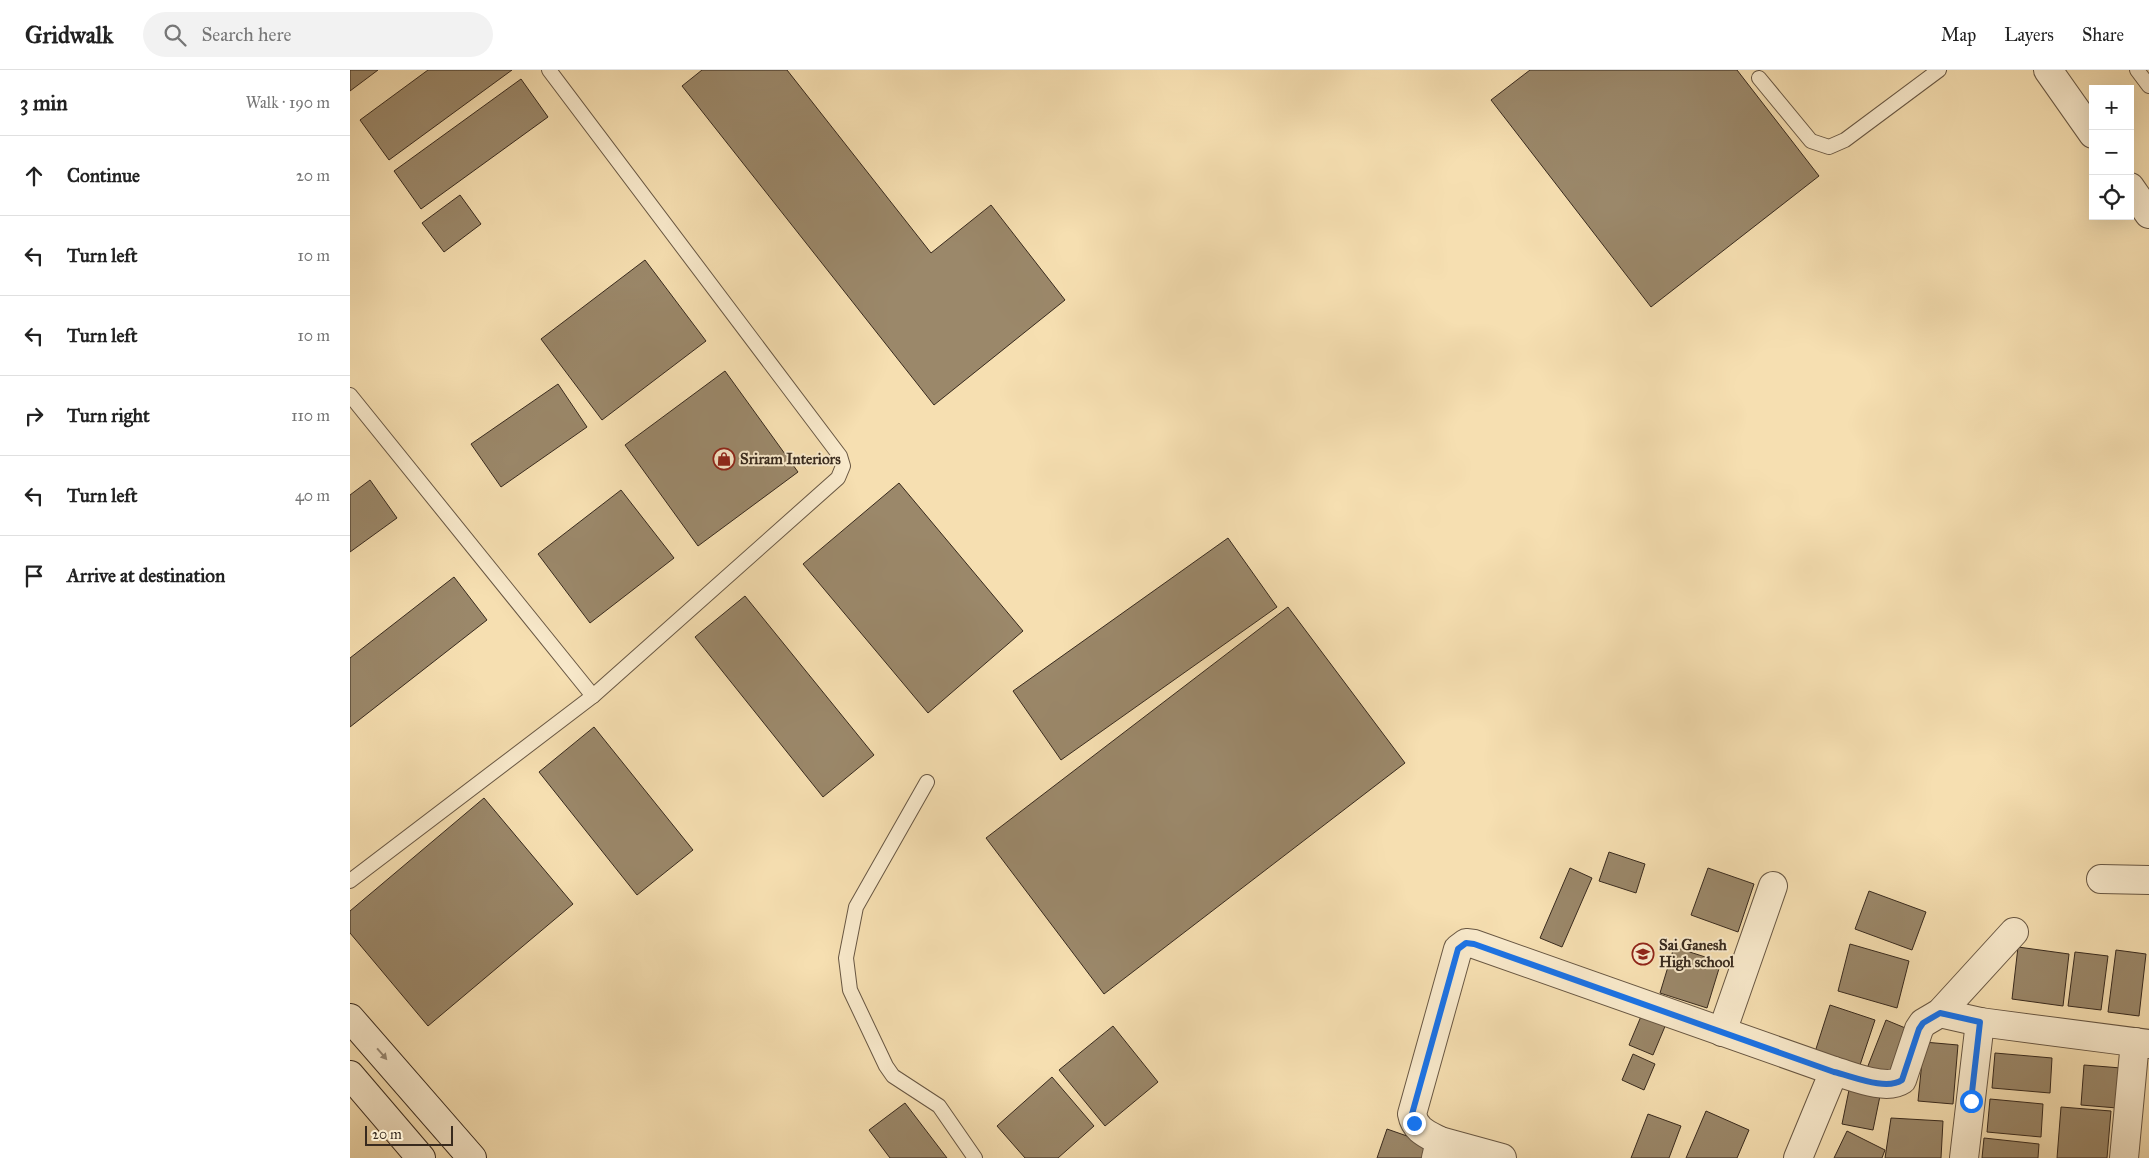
<!DOCTYPE html>
<meta charset="utf-8">
<style>
:root{--surface:#fff;--page:#f2f2f2;--text:#222;--muted:#767676;--line:#e0e0e0}
body{margin:0;font-family:"IM FELL Great Primer",serif;background:var(--page);color:var(--text)}
.controls{position:absolute;right:15px;top:15px;display:grid;overflow:hidden;border-radius:0px;box-shadow:0 5px 20px #0002}
.controls button{width:45px;height:45px;display:grid;place-items:center;padding:0;border:0;border-bottom:1px solid var(--line);background:var(--surface);color:var(--text);font:25px sans-serif}
.scale{position:absolute;left:15px;bottom:12px;width:88px;box-sizing:border-box;padding-left:5px;border:2px solid #382a1e;border-top:0;font-size:14px;line-height:18px;white-space:nowrap;color:#382a1e;-webkit-text-stroke:4px #f9eacc;paint-order:stroke}
.stop{position:absolute;width:15px;height:15px;margin:-11px;border:4px solid #1a73e8;border-radius:50%;background:#fff}
.stop.end{background:#1a73e8;border-color:#fff;box-shadow:0 1px 5px #0008}
.list{margin:0;padding:0;list-style:none}
h2{display:flex;justify-content:space-between;align-items:center;height:65px;margin:0;padding:0 20px;font-size:21px}
h2 small{font-size:16px;font-weight:400;color:var(--muted)}
.list li{display:grid;grid-template-columns:32px 1fr auto;gap:15px;align-items:center;box-sizing:border-box;height:80px;padding:0 20px;border-top:1px solid var(--line)}
.list b{display:block;font-size:19px;white-space:nowrap}
.list em{font-size:16px;font-style:normal;color:var(--muted)}
.icon{flex:none;width:28px;height:28px;fill:none;stroke:currentColor;stroke-width:2;stroke-linecap:round;stroke-linejoin:round}
.map{position:relative;flex:none;width:1799px;height:1088px;overflow:hidden}
header{display:flex;align-items:center;gap:30px;box-sizing:border-box;height:70px;padding:0 25px;background:var(--surface);border-bottom:1px solid var(--line)}
header strong{font-size:24px}
nav{display:flex;gap:28px;margin-inline-start:auto;font-size:18px}
.search{width:350px;height:45px;background:var(--page);display:flex;align-items:center;gap:12px;box-sizing:border-box;padding:0 18px;border-radius:28px;color:var(--muted);font-size:19px}
main{display:flex}
aside{flex:1;background:var(--surface)}
.map>svg:first-child{display:block}
.building{fill:#9b886a;stroke:#382a1e}
.lines{fill:none;stroke-linecap:round;stroke-linejoin:round}
.lane-casing{stroke:#685743;stroke-width:16}
.street-casing{stroke:#685743;stroke-width:30}
.secondary-casing{stroke:#382a1e;stroke-width:30}
.lane{stroke:#f9eacc;stroke-width:14}
.street{stroke:#f9eacc;stroke-width:28}
.secondary{stroke:#f9eacc;stroke-width:28}
.oneway{fill:#988a75}
.route{stroke:#1a73e8;stroke-width:6}
.labels{text-anchor:middle;dominant-baseline:central;stroke-width:4;stroke-linejoin:round;paint-order:stroke}
.poi-label{font-size:15px;font-weight:bold;fill:#382a1e;stroke:#f9eacc;text-anchor:start}
</style>
<header>
<strong>Gridwalk</strong>
<div class="search"><svg class="icon" aria-label="search" viewBox="0 0 24 24"><circle cx="10" cy="10" r="6"/><path d="M15 15l6 6"/></svg>Search here</div>
<nav><a>Map</a><a>Layers</a><a>Share</a></nav>
</header>
<main>
<aside>
<h2>3 min<small>Walk · 190 m</small></h2>
<ul class="list">
<li><svg class="icon" aria-label="ahead" viewBox="0 0 24 24"><path d="M12 20V5M6 11l6-6 6 6"/></svg><div><b>Continue</b></div><em>20 m</em></li>
<li><svg class="icon" aria-label="left" viewBox="0 0 24 24"><path d="M17 20v-9H6M10 6l-5 5 5 5"/></svg><div><b>Turn left</b></div><em>10 m</em></li>
<li><svg class="icon" aria-label="left" viewBox="0 0 24 24"><path d="M17 20v-9H6M10 6l-5 5 5 5"/></svg><div><b>Turn left</b></div><em>10 m</em></li>
<li><svg class="icon" aria-label="right" viewBox="0 0 24 24"><path d="M7 20v-9h11M14 6l5 5-5 5"/></svg><div><b>Turn right</b></div><em>110 m</em></li>
<li><svg class="icon" aria-label="left" viewBox="0 0 24 24"><path d="M17 20v-9H6M10 6l-5 5 5 5"/></svg><div><b>Turn left</b></div><em>40 m</em></li>
<li><svg class="icon" aria-label="arrive" viewBox="0 0 24 24"><path d="M6 21V4h12l-3 4 3 4H6"/></svg><div><b>Arrive at destination</b></div></li>
</ul>
</aside>
<div class="map">
<svg width="1799" height="1088" viewBox="0 0 1799 1088">
<rect width="100%" height="100%" fill="#f6dfb1"/>
<filter id="stains"><feTurbulence type="fractalNoise" baseFrequency=".004" numOctaves="4"/><feColorMatrix values="0 0 0 0 .2 0 0 0 0 .09 0 0 0 0 .02 0 0 0 .5 -.17"/></filter>
<radialGradient id="worn" r=".72"><stop offset=".6" stop-color="#630" stop-opacity="0"/><stop offset="1" stop-color="#630" stop-opacity=".3"/></radialGradient>
<!-- building -->
<g class="building">
<path d="M0 0H28L0 21Z"/>
<path d="M78 0H162L39 90 10 50Z"/>
<path d="M352 0H437L581 183 641 135 715 230 584 335 332 16Z"/>
<path d="M1180 0H1387L1469 106 1301 237 1141 30Z"/>
<path d="M171 9 198 47 71 139 44 101Z"/>
<path d="M110 125 131 154 94 182 72 153Z"/>
<path d="M295 190 356 271 252 350 191 269Z"/>
<path d="M375 301 448 402 348 476 275 375Z"/>
<path d="M208 314 237 357 151 417 121 374Z"/>
<path d="M20 410 47 448 0 482V425Z"/>
<path d="M549 413 673 561 578 643 453 494Z"/>
<path d="M271 420 324 488 240 553 188 484Z"/>
<path d="M878 468 927 537 711 690 663 621Z"/>
<path d="M104 507 137 550 0 657V588Z"/>
<path d="M395 526 524 685 473 727 345 567Z"/>
<path d="M938 537 1055 693 754 924 636 768Z"/>
<path d="M244 657 343 780 287 825 189 702Z"/>
<path d="M134 728 223 834 78 956 0 863V841Z"/>
<path d="M1259 782 1295 794 1286 823 1249 811Z"/>
<path d="M1220 798 1242 808 1212 877 1190 868Z"/>
<path d="M1358 798 1404 814 1388 862 1341 845Z"/>
<path d="M1519 821 1576 842 1562 880 1505 859Z"/>
<path d="M1500 874 1559 891 1547 938 1488 921Z"/>
<path d="M1324 877 1371 892 1357 938 1310 923Z"/>
<path d="M1668 877 1719 884 1713 936 1662 929Z"/>
<path d="M1766 880 1796 884 1789 946 1758 942Z"/>
<path d="M1725 882 1758 886 1751 940 1718 936Z"/>
<path d="M1480 935 1525 950 1509 998 1465 982Z"/>
<path d="M1292 944 1316 954 1303 985 1279 975Z"/>
<path d="M1536 950 1565 962 1544 1013 1516 1001Z"/>
<path d="M763 956 808 1012 755 1056 709 1000Z"/>
<path d="M1574 972 1608 975 1603 1034 1568 1031Z"/>
<path d="M1645 983 1702 988 1700 1023 1642 1018Z"/>
<path d="M1283 984 1305 994 1294 1020 1272 1010Z"/>
<path d="M1734 995 1771 998 1767 1038 1731 1035Z"/>
<path d="M702 1007 744 1056 708 1088H675L647 1056Z"/>
<path d="M1499 1020 1530 1026 1523 1060 1492 1054Z"/>
<path d="M1640 1029 1693 1034 1691 1067 1637 1062Z"/>
<path d="M555 1033 597 1088H540L519 1060Z"/>
<path d="M1711 1037 1761 1041 1757 1088H1707Z"/>
<path d="M1356 1041 1399 1060 1387 1088H1336Z"/>
<path d="M1298 1044 1331 1056 1319 1088H1281Z"/>
<path d="M1541 1048 1593 1051 1591 1088H1535Z"/>
<path d="M1037 1059 1077 1073 1072 1088H1027Z"/>
<path d="M1497 1061 1535 1080 1532 1088H1484Z"/>
<path d="M1634 1068 1689 1074 1688 1088H1632Z"/>
</g>
<g class="lines">
<!-- lane casing -->
<g class="lane-casing">
<g id="lane">
<path d="M1787 0 1799 16"/>
<path d="M1409 8 1461 71 1479 77 1495 70 1589 0"/>
<path d="M0 325 243 626"/>
<path d="M577 712 506 837 496 888 500 920 536 996 543 1006 589 1036 625 1088"/>
<path d="M0 811 243 626 488 408 493 396 490 386 199 0"/>
</g>
</g>
<!-- street casing -->
<g class="street-casing">
<g id="street">
<path d="M1698 0 1743 64"/>
<path d="M1780 117 1799 144"/>
<path d="M1751 809 1799 810"/>
<path d="M1590 943 1630 952 1799 974"/>
<path d="M1372 962 1423 816"/>
<path d="M1484 1001C1502 1006 1536 1021 1552 1010L1569 959 1573 953 1590 943 1664 862"/>
<path d="M1090 1071C1077 1064 1065 1060 1062 1044L1108 879 1116 873 1124 874 1484 1001 1448 1088"/>
<path d="M1086 1088 1090 1071 1152 1088"/>
<path d="M1614 1088 1630 952"/>
<path d="M1774 1088 1785 972"/>
</g>
</g>
<!-- secondary casing -->
<g class="secondary-casing">
<g id="secondary">
<path d="M0 948 122 1088"/>
<path d="M0 1005 71 1088"/>
</g>
</g>
<!-- lane -->
<use href="#lane" class="lane"/>
<!-- street -->
<use href="#street" class="street"/>
<!-- secondary -->
<use href="#secondary" class="secondary"/>
</g>
<!-- one-way arrows -->
<defs><path id="oneway-solid" d="M-6-.8H1V-3.2L6.5 0L1 3.2V.8H-6Z" transform="scale(1.25)"/></defs>
<use class="oneway" href="#oneway-solid" transform="translate(32 984) rotate(49)"/>
<g class="lines">
<!-- route -->
<path class="route" d="M1064 1053 1062 1044 1108 879 1116 873 1124 874 1484 1002C1502 1006 1536 1021 1552 1010L1569 959 1573 953 1590 943 1630 952 1621 1031"/>
</g>
<!-- icons -->
<defs>
<g id="shop-ring" transform="scale(1.125)"><circle r="9.5" fill="#f9eacc" stroke="#8f2418" stroke-width="1.5"/><path d="M-5-2.5h2.3a2.7 3.5 0 0 1 5.4 0H5L5.5 6h-11ZM-1.5-2.5h3a1.5 2.3 0 0 0-3 0Z" fill="#8f2418"/></g>
<g id="school-ring" transform="scale(1.125)"><circle r="9.5" fill="#f9eacc" stroke="#8f2418" stroke-width="1.5"/><path d="M0-5L7-2L0 1L-7-2ZM-4 1L0 2.5L4 1V4Q0 6-4 4Z" fill="#8f2418"/></g>
</defs>
<g fill-rule="evenodd">
<use href="#shop-ring" x="374" y="389"/>
<use href="#school-ring" x="1293" y="884"/>
</g>
<g class="labels">
<!-- poi labels -->
<g class="poi-label">
<text x="390" y="389">Sriram Interiors</text>
<text x="1309" y="875">Sai Ganesh<tspan x="1309" dy="17">High school</tspan></text>
</g>
</g>
<rect width="100%" height="100%" filter="url(#stains)"/>
<rect width="100%" height="100%" fill="url(#worn)"/>
</svg>
<div class="controls">
<button>+</button>
<button>−</button>
<button><svg class="icon" aria-label="locate" viewBox="0 0 24 24"><circle cx="12" cy="12" r="6"/><path d="M12 2v4M12 18v4M2 12h4M18 12h4"/></svg></button>
</div>
<div class="scale">20 m</div>
<div class="stop" style="left:1621px;top:1031px"></div>
<div class="stop end" style="left:1064px;top:1053px"></div>
</div>
</main>
